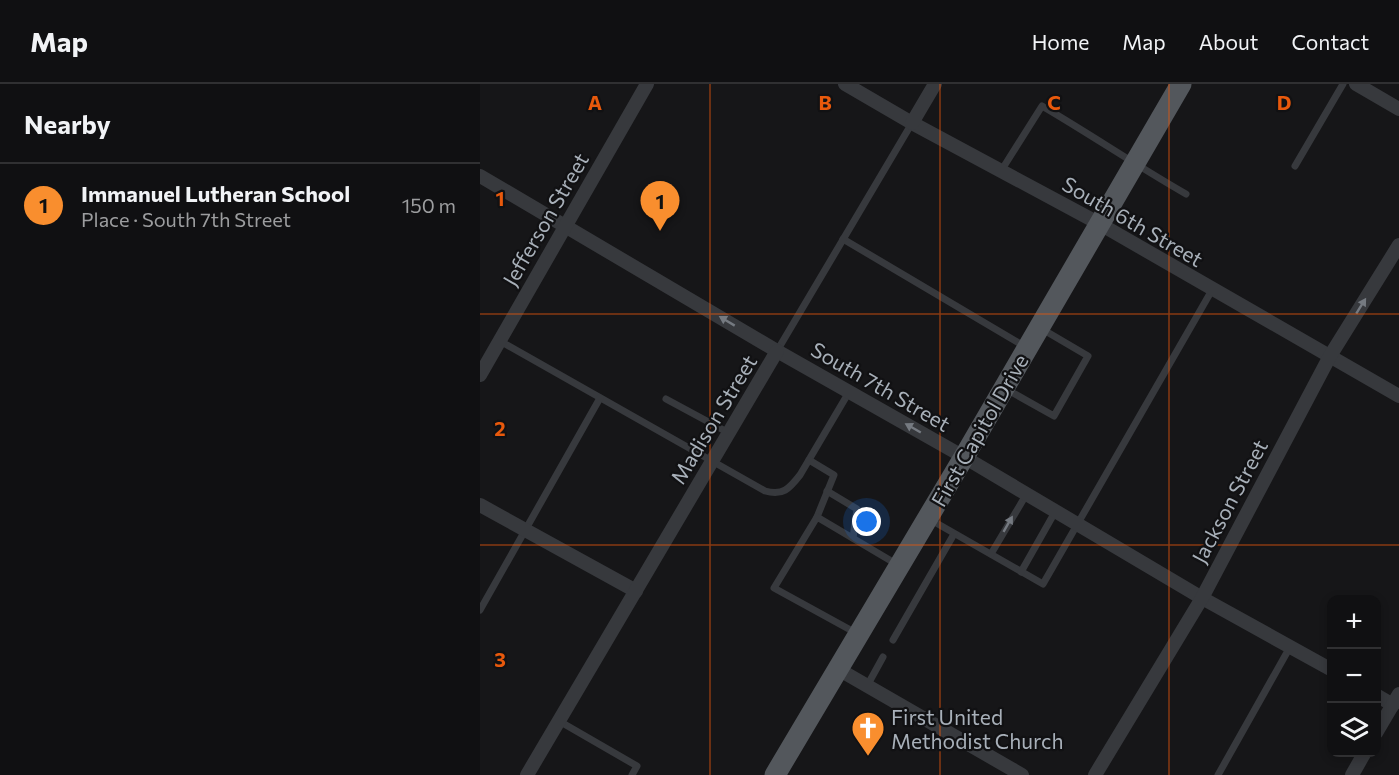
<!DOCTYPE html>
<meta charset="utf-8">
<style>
:root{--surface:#101012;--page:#1e1e20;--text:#f1f3f6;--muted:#9c9d9f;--line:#303032;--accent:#f98e2e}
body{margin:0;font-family:Commissioner,sans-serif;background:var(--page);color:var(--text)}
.controls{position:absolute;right:18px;bottom:18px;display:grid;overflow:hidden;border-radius:12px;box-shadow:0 3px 9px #0003}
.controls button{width:54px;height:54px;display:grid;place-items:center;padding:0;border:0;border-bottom:2px solid var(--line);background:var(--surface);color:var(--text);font:30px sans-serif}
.you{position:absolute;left:387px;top:438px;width:21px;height:21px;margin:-15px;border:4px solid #fff;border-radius:50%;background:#1a73e8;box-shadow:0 0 0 9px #1a73e833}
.badge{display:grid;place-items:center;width:39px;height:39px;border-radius:50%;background:var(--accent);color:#111;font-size:20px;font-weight:700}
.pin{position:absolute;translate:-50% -50px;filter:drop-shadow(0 2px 3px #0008)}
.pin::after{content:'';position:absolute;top:32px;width:21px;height:18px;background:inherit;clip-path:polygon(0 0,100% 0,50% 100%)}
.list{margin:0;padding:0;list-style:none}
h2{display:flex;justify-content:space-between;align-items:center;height:78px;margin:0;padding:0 24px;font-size:26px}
h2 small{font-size:20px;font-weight:400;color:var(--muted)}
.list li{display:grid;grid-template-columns:39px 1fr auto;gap:18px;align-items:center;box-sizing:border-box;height:84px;padding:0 24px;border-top:2px solid var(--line)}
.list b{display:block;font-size:22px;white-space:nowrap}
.list p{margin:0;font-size:20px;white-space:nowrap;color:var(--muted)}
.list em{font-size:20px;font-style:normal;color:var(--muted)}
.icon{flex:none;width:33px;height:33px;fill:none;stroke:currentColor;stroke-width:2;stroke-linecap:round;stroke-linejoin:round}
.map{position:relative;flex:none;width:919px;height:691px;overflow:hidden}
header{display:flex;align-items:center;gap:36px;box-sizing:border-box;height:84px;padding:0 30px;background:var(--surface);border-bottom:2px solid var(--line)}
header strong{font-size:28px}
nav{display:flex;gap:33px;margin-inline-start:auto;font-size:21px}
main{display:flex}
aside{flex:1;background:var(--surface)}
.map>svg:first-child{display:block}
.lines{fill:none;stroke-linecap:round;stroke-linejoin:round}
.lane{stroke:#37393d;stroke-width:7}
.street{stroke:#37393d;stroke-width:14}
.primary{stroke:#53575c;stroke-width:21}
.oneway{fill:#757a81}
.grid{fill:none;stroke:#e8590c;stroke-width:1.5;stroke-opacity:0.55}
.labels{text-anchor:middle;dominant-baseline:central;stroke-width:4.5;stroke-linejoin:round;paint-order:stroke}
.street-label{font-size:21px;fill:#a8b0b9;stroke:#111113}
.poi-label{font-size:21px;fill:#a8b0b9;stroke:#111113;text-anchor:start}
.grid-label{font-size:20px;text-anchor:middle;font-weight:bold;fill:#e8590c;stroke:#111113;stroke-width:4.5;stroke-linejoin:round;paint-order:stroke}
</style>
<header>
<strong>Map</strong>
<nav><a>Home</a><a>Map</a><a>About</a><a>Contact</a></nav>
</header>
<main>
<aside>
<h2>Nearby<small></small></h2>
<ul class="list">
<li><span class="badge">1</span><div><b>Immanuel Lutheran School</b><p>Place · South 7th Street</p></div><em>150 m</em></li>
</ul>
</aside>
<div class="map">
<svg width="919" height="691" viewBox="0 0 919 691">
<rect width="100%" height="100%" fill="#161618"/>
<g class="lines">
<!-- lane -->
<g class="lane">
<path d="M815 82 863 0"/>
<path d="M521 87 562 22C610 50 657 82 706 110"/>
<path d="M363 155 544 262"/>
<path d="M20 257 285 407C303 412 309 405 320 391L369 308"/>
<path d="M297 267 432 39"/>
<path d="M526 305 574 332 608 272 562 245"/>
<path d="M186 315 249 349"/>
<path d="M329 376 354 391 337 433"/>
<path d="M347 407 377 425 373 454"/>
<path d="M451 436 563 500 732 206"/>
<path d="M511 470 546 411"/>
<path d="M541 488 575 428"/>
<path d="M0 526 120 314"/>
<path d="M376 549 294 504 337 433 418 481"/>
<path d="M413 556 474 450"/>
<path d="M387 602 403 573"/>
<path d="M79 637 157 682 152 691"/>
<path d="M738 691 810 563"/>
</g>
<!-- street -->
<g class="street">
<path d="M365 0 432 39 620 140 919 312"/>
<path d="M876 0 919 25"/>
<path d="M432 39 455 0"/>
<path d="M0 92 297 267 484 373 722 514 852 586"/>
<path d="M0 291 167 0"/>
<path d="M0 421 156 507"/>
<path d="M358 585 542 691"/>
<path d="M896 611 913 621"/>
<path d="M896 649 919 610"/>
<path d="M47 691 297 267"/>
<path d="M615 691 722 514 850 272 919 161"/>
<path d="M872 691 885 668"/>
</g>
<!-- primary -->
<path class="primary" d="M295 691 484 373 701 0"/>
</g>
<!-- one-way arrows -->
<defs><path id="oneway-solid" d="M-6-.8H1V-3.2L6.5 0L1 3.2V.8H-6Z" transform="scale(1.5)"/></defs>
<g class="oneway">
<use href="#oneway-solid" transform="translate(881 222) rotate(-58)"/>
<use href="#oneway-solid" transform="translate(247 237) rotate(-149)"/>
<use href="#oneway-solid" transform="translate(433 344) rotate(-150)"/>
<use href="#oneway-solid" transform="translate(528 440) rotate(-60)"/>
</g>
<!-- grid -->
<path class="grid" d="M230 0V691M460 0V691M689 0V691M0 230H919M0 461H919"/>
<!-- icons -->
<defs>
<g id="church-pin" transform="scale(1.725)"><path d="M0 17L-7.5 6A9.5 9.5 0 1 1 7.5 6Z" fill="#f98e2e" stroke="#111113"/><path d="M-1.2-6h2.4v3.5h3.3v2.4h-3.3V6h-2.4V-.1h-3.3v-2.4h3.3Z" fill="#fff"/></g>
</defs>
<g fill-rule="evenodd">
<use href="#church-pin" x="388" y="644"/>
</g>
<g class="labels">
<!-- street labels -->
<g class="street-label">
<text transform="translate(65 135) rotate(-60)">Jefferson Street</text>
<text transform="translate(653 137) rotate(30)">South 6th Street</text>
<text transform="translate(401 302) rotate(30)">South 7th Street</text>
<text transform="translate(233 335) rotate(-59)">Madison Street</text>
<text transform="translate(499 346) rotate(-60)">First Capitol Drive</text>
<text transform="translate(749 417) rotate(-62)">Jackson Street</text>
</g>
<!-- poi labels -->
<g class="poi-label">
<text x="411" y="632">First United<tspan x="411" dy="24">Methodist Church</tspan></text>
</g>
</g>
<g class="grid-label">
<text x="115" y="26">A</text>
<text x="345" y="26">B</text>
<text x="574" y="26">C</text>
<text x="804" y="26">D</text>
<text x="20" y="122">1</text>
<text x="20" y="352">2</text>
<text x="20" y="583">3</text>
</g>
</svg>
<div class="controls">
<button>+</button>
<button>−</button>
<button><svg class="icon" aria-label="layers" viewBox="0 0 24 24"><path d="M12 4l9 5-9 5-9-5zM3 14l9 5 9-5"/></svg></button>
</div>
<div class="you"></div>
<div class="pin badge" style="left:180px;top:147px">1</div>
</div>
</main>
